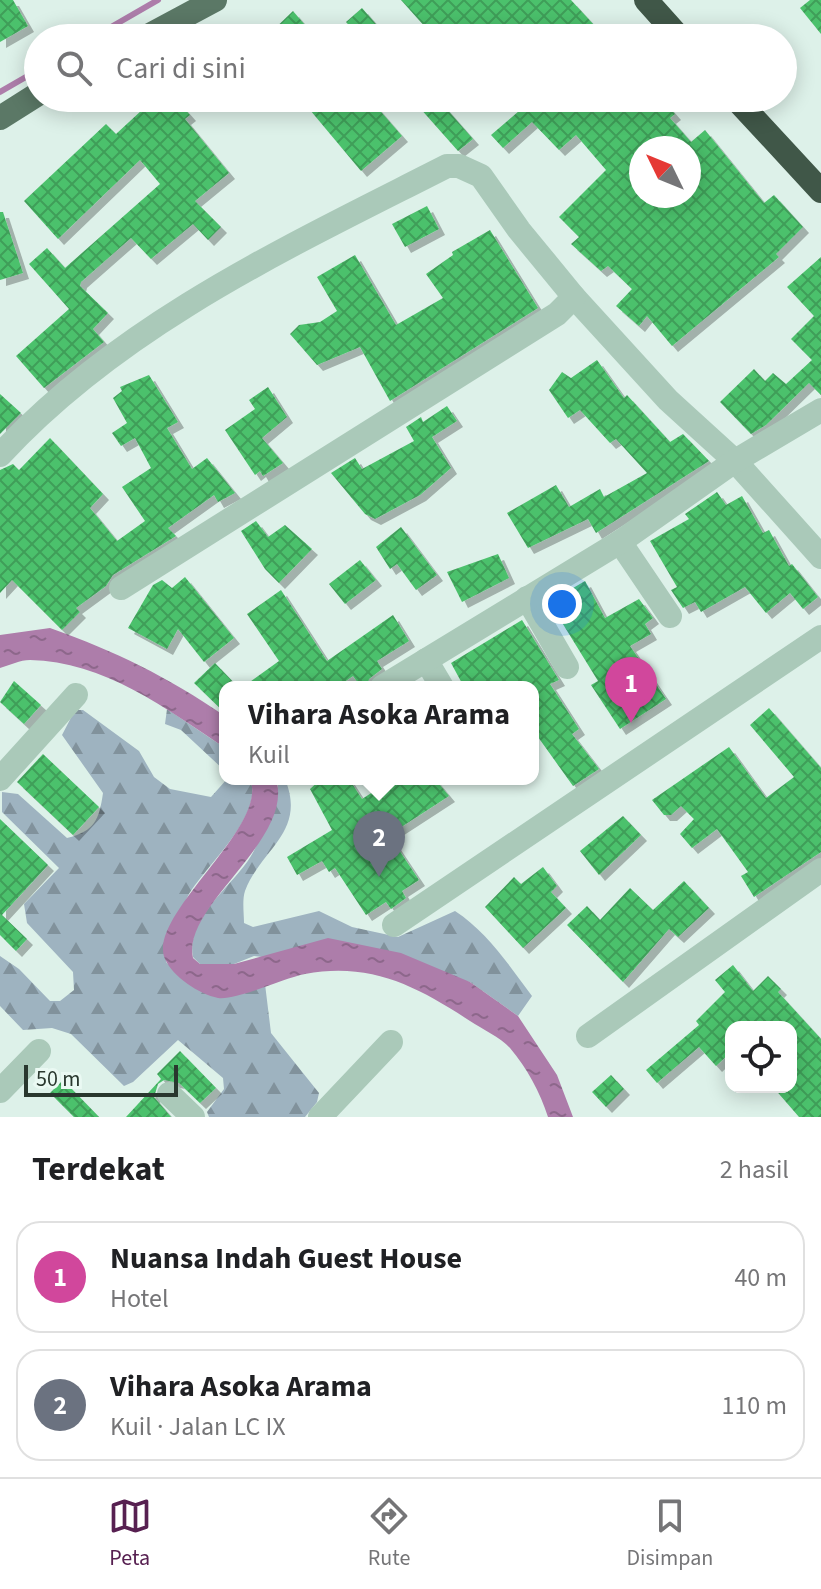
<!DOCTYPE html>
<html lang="id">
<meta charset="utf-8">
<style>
:root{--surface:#fff;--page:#f6f6f6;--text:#202124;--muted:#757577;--line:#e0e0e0;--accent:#572051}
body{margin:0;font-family:"Source Sans 3",sans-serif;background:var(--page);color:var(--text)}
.controls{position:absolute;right:24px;bottom:24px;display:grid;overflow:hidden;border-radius:16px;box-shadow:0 4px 20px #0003}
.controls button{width:72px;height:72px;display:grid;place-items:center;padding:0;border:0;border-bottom:2px solid var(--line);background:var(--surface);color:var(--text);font:40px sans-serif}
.compass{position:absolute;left:629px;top:136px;width:72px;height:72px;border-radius:50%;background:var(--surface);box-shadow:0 4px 20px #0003;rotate:313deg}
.scale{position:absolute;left:24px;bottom:20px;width:154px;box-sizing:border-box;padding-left:8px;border:4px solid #29372e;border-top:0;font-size:22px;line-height:28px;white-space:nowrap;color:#29372e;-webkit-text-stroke:6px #eaf9f3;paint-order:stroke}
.you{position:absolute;left:562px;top:604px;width:28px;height:28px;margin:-20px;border:6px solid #fff;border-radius:50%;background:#1a73e8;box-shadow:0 0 0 12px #1a73e833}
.badge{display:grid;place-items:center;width:52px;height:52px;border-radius:50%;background:var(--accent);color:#fff;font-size:26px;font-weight:700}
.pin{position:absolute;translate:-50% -66px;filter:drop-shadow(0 2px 4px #0008)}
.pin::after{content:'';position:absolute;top:42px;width:28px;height:24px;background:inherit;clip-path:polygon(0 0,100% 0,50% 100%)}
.popup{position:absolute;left:219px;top:681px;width:320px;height:104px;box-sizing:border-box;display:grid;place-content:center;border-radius:16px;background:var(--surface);filter:drop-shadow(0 2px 6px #0005);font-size:26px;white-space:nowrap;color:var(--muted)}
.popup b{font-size:30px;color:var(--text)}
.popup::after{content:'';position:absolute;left:50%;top:100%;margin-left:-16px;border:16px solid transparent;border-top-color:var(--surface)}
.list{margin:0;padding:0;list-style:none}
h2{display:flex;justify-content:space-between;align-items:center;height:104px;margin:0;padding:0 32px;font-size:34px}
h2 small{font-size:26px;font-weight:400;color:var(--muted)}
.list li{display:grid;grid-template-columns:52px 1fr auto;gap:24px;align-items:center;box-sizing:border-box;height:112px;margin:0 16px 16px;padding:0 16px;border:2px solid var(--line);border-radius:24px}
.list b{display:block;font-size:30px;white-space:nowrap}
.list p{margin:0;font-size:26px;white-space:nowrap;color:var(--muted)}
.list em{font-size:26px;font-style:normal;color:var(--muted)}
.icon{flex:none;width:44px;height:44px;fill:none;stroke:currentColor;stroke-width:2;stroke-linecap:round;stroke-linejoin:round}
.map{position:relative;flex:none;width:821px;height:1117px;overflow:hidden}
.search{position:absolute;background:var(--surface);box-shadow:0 4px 20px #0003;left:24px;right:24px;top:24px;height:88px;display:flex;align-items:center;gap:20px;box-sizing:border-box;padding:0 28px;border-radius:44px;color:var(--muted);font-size:30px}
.sheet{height:360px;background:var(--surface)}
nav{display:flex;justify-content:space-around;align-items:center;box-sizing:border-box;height:112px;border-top:2px solid var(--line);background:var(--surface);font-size:22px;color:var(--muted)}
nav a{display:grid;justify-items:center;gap:4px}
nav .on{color:var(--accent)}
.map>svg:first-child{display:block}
.forest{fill:url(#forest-firs)}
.water{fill:url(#water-ripples)}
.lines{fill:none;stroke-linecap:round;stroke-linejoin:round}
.stream{stroke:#ad7daa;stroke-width:6}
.building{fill:url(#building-cross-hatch);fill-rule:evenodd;filter:url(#shadow)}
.street{stroke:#aac9b9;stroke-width:24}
.primary{stroke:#5b7866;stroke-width:24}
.highway{stroke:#405748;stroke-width:24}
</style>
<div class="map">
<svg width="821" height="1117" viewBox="0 0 821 1117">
<defs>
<pattern id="forest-firs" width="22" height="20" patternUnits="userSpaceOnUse" patternTransform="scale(2)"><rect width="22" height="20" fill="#9eb3c0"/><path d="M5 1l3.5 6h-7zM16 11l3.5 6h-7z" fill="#81929c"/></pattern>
<pattern id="water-ripples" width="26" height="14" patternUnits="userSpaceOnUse" patternTransform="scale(2)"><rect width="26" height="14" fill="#ad7daa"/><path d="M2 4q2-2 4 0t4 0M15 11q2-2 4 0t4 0" fill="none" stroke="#8d678b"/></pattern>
<pattern id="building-cross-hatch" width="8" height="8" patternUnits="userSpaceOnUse" patternTransform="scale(2)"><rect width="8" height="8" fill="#4cc16c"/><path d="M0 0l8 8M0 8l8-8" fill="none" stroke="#3f9e59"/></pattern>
<filter id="shadow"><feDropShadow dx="6" dy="6" stdDeviation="0" flood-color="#0004"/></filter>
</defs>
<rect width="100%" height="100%" fill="#ddf1e9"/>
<!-- forest -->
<g class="forest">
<path d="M167 709 225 748V771L181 730 165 724Z"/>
<path d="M75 710H83L139 751 154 777 170 789 211 797 227 779H250C265 815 204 867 188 896 177 915 173 941 166 962 203 999 216 1004 265 984L271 1033 319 1093 317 1102 305 1117H209L207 1112 224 1089 223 1078 178 1040 133 1082 124 1086 71 1034 52 1028 23 1030 0 1006V956L19 969 50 1001H60L74 990 73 972 27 923 24 904 59 868 2 812V792L18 794 67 838C95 831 99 820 103 793L62 735Z"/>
<path d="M276 779H285C307 832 261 849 245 891 242 900 244 914 244 923L253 927 319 911 352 927 398 937 455 911C487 932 509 965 532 996L518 1016 470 982 254 956 234 964H200L193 957C185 918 233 886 251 856 263 836 270 809 278 786Z"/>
</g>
<!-- water -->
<g class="water">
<path d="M50 628C117 652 166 676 225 716V748C167 709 103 661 30 660 20 660 10 665 0 668V635Z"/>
<path d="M250 779H276C295 840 181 906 193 958L200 964H234L328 938 401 953 470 982 518 1016 557 1075 573 1117H548C540 1092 527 1068 510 1048 500 1037 482 1029 470 1021 416 986 371 962 305 974 284 978 235 1001 218 998 199 994 173 977 165 959 146 915 270 827 250 779Z"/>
</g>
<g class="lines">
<!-- stream -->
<g class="stream">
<path d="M92 38 158 0"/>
<path d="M0 92 38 70"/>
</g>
</g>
<!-- building -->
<g class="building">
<path d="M0 0H13L28 26 0 42Z"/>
<path d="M401 0H571L606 38H435Z"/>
<path d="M810 0H821V34L800 8Z"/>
<path d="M362 8 388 38H360L346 22Z"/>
<path d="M293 11 316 38H265Z"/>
<path d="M155 98H175L190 115 185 119 229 173 195 201 221 227 208 240 193 224 151 259 131 238 81 282 80 286 108 313 93 329 104 342 44 388 16 356 69 309 29 264 47 248 65 268 160 184 140 160 58 239 24 201 106 124 116 134Z"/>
<path d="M300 98H369L402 136 361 171Z"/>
<path d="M411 98H437L473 139 458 151Z"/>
<path d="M534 98H661L675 114 670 118 691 142 705 130 764 203 774 195 803 227 776 254 779 257 672 346 647 316 639 326 616 306 632 289 608 266 601 271 571 244 579 237 559 217 606 170 576 135 559 150 532 122 503 148 491 135ZM641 148H689V196H641Z"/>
<path d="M427 206 439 229 405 247 392 224Z"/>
<path d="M0 212H3L23 273 0 280Z"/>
<path d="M490 230 538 308 390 401 360 347 317 365 290 334 299 325 320 322 337 311 317 277 355 255 396 325 443 298 426 274 453 255 452 252Z"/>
<path d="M821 257V395L809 383 766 425 751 434 720 402 754 369 765 381 773 373 786 384 812 360 791 339 814 316 787 287Z"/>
<path d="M597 360 624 398 627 395 670 442 683 434 709 461 596 533 588 519 528 548 507 513 556 485 569 507 600 489 604 497 647 473 616 439 610 443 580 410 568 418 549 390 562 372 571 378Z"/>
<path d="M149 375 178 422 167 428 192 469 207 458 235 493 218 502 214 495 168 528 176 536 113 575 106 586 76 608 80 612 62 630 12 580 0 593V470L13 464 19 470 50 438 103 494 90 508 117 541 145 521 122 487 151 468 135 438 121 446 112 433 127 423 113 398 122 391 120 387Z"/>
<path d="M268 387 287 417 262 438 283 463 263 476 260 471 255 475 225 430 255 409 249 400Z"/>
<path d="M0 394 21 413 0 434Z"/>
<path d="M447 406 457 421 432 437 451 468 420 495 375 519 365 514 331 473 355 458 362 469 414 441 406 427 421 417 423 422Z"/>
<path d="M717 492 726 505 742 496 763 533 769 530 789 566 792 564 818 597 803 609 790 593 766 613 745 587 701 612 695 602 683 608 671 590 677 587 650 541 689 519 685 514Z"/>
<path d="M256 521 268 537 285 525 312 549 279 583 265 569 241 531Z"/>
<path d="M401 527 437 575 416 590 397 564 390 569 376 547Z"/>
<path d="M498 554 509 578 462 602 447 572Z"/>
<path d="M360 560 376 580 345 604 329 584Z"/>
<path d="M185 577 234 638 204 662 178 629 167 649 128 628 153 585 162 580 172 588Z"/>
<path d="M585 581 605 618 639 599 653 618 645 624 651 634 630 646 666 699 620 729 591 685 598 681 553 608 551 601Z"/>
<path d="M281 590 327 661 393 615 409 641 377 661 382 669 369 679 367 687H361L353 676 337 687H243L279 661 247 614Z"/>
<path d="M522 620 559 680 550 684 579 729 572 734 599 769 573 786 533 730V687H464L451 663Z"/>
<path d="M215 663 238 687H225V713L194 683Z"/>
<path d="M14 681 41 705 24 724 0 702Z"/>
<path d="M769 708 821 768V852L754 897 741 876 748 872 717 829 692 848 680 834 694 819 681 806 671 815H664L652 800 729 747 766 798 794 777 750 725Z"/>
<path d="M43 754 99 807 73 835 17 782Z"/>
<path d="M321 779H349L362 799 393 779H435L449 796 389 835 419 880 402 891 406 898 391 909 386 902 366 915 335 868 329 872 322 861 297 875 287 857 332 830 310 789Z"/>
<path d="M623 816 641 835 599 875 580 851Z"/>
<path d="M0 819 48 865 2 915 27 939 16 951 0 935Z"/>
<path d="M543 867 557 886 551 892 566 908 523 948 485 907 514 877 521 884Z"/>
<path d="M684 881 709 908 678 937 669 929 623 982 567 925 587 906 600 920 630 888 653 910Z"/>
<path d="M733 965 753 991 768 976 781 989 778 992 821 1039V1117H799L773 1087H791V1027H731V1052L716 1066 699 1047 657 1083 646 1070 699 1025 696 1021 725 992 715 980Z"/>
<path d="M180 1051 216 1088 200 1103 179 1083 164 1080 158 1084 154 1097 171 1117H126L161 1079 157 1074Z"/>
<path d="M611 1075 624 1089 606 1107 592 1092Z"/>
<path d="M63 1080 99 1117H74L50 1093Z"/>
</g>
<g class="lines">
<!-- street -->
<g class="street">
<path d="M574 297 668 400 735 461 821 557"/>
<path d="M0 455C122 323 290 246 447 166H459L481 176 519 230 574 297 557 314 121 588"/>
<path d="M620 542 670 616"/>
<path d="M527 598 567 667"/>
<path d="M426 660 442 687"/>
<path d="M382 687 620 542 735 461 821 410"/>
<path d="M0 779 76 695"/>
<path d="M394 925 821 637"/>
<path d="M588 1036 821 870"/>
<path d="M0 1091 39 1051"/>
<path d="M169 1094 193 1117"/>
<path d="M320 1117 391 1042"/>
</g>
<!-- primary -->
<g class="primary">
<path d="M144 38 215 0"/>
<path d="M0 118 38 94"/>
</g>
<!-- highway -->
<g class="highway">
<path d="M646 0 680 38"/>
<path d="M735 98 821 191"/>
</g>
</g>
</svg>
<div class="controls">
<button><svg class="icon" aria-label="locate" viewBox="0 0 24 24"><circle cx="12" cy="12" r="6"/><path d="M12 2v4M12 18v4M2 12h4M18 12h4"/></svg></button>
</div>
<svg class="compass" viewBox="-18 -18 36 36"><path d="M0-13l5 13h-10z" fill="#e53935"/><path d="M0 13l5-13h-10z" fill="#757577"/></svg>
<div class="scale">50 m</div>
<div class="you"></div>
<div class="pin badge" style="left:631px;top:723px;background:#d1479c">1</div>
<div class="pin badge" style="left:379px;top:877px;background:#6b7280">2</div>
<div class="popup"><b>Vihara Asoka Arama</b>Kuil</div>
<div class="search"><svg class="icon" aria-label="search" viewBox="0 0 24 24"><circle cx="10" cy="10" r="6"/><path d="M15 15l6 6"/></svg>Cari di sini</div>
</div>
<section class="sheet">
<h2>Terdekat<small>2 hasil</small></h2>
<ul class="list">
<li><span class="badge" style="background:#d1479c">1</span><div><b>Nuansa Indah Guest House</b><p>Hotel</p></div><em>40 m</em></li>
<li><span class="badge" style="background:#6b7280">2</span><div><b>Vihara Asoka Arama</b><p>Kuil · Jalan LC IX</p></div><em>110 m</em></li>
</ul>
</section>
<nav>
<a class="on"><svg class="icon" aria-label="map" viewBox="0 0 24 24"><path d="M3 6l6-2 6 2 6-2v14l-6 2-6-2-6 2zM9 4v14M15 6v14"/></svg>Peta</a>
<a><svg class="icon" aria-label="directions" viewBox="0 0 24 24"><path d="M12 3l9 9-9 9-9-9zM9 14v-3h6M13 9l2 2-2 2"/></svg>Rute</a>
<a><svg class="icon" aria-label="saved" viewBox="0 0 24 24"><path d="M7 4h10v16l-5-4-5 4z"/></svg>Disimpan</a>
</nav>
